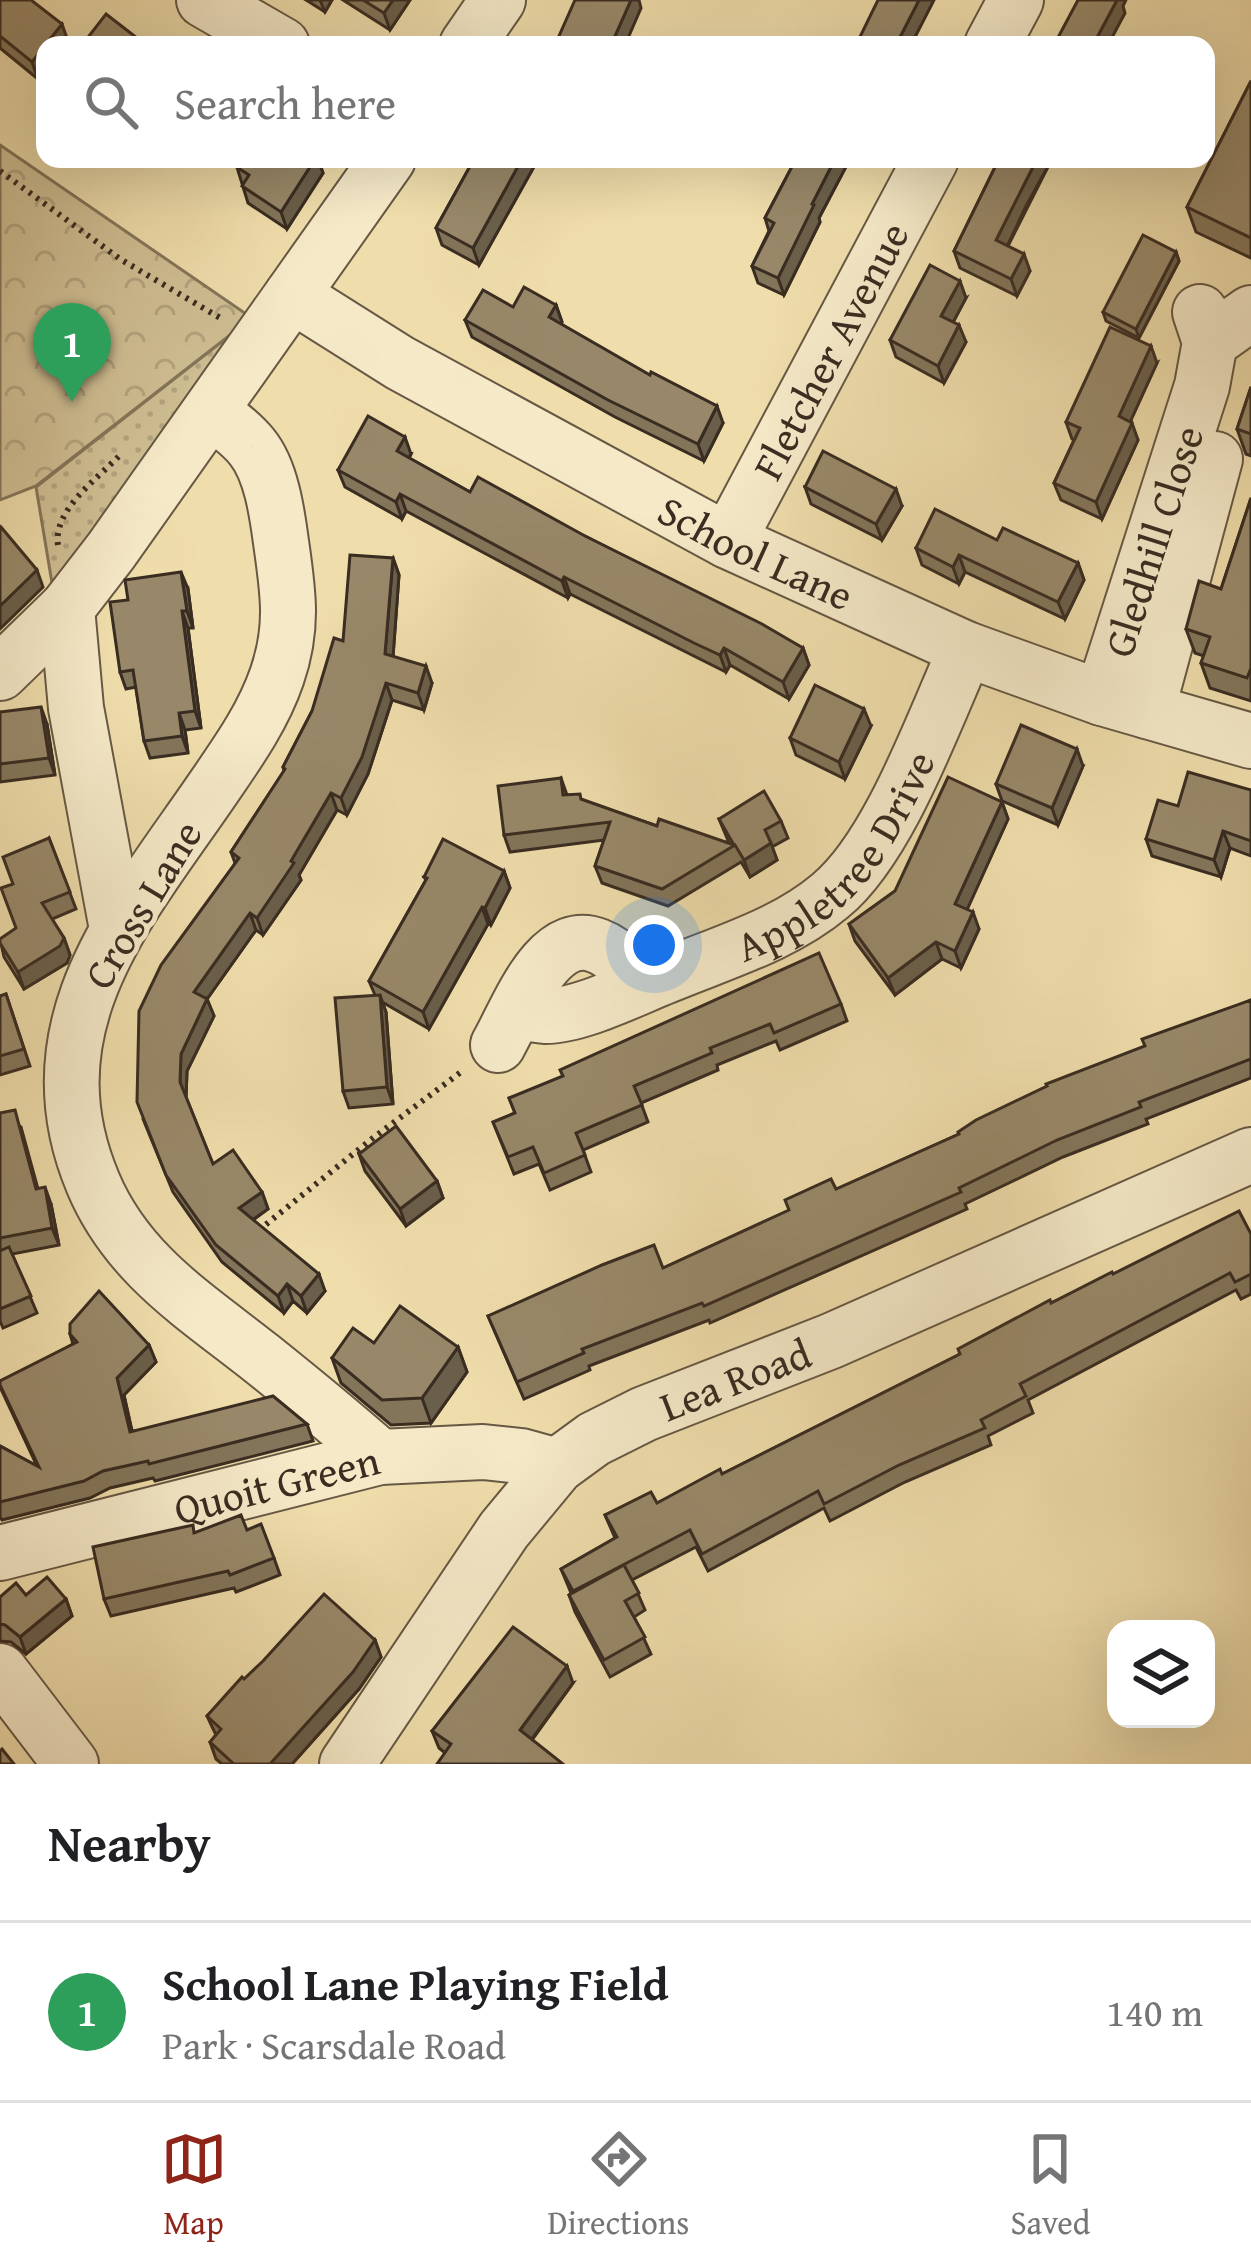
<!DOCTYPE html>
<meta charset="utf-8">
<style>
:root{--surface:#fff;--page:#f2f2f2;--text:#202124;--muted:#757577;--line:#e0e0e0;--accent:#8f2418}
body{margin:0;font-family:"Gentium Book Plus",serif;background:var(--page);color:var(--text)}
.controls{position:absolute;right:36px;bottom:36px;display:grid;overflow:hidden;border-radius:24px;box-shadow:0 12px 48px #0002}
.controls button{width:108px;height:108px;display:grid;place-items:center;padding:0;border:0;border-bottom:3px solid var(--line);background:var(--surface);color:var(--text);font:60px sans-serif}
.you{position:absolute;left:654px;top:945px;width:42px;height:42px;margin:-30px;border:9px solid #fff;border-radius:50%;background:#1a73e8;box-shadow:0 0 0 18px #1a73e833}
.badge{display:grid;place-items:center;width:78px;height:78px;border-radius:50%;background:var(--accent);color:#fff;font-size:39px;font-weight:700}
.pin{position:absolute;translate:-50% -99px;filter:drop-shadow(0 3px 6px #0008)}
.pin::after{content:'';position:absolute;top:63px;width:42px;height:36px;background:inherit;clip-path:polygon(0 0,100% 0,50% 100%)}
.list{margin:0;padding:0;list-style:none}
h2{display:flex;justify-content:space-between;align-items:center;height:156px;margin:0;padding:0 48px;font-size:51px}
h2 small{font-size:39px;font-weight:400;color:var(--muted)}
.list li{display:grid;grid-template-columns:78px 1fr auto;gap:36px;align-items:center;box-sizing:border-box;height:180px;padding:0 48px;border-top:3px solid var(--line)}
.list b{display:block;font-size:45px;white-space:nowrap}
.list p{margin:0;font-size:39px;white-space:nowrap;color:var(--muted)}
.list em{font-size:39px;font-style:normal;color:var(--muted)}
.icon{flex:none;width:66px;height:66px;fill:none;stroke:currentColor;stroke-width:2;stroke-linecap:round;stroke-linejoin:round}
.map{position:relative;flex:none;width:1251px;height:1764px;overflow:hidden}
.search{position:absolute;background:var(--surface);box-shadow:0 12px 48px #0002;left:36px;right:36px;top:36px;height:132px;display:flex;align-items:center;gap:30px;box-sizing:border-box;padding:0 42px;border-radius:24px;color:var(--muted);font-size:45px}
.sheet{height:336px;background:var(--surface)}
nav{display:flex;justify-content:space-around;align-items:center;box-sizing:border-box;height:168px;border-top:3px solid var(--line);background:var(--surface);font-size:33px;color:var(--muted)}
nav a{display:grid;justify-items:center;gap:6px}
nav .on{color:var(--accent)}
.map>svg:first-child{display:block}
.grass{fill:url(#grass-dots);stroke:#84765a;stroke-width:3}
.park{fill:url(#park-crowns);stroke:#84765a;stroke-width:3}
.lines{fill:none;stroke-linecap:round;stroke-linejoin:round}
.minor-casing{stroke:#665844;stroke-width:58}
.path{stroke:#392c21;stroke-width:6;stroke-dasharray:3 6;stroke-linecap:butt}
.minor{stroke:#f5e9c8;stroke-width:54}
.wall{fill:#83755a;stroke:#392c21;stroke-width:3}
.shaded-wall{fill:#6a5f4a;stroke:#392c21;stroke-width:3}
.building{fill:#988869;stroke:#392c21;stroke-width:3}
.labels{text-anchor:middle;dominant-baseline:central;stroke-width:10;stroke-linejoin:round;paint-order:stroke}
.street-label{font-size:42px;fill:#392c21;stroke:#f5e9c8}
</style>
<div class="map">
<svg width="1251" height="1764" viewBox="0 0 1251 1764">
<defs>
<pattern id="grass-dots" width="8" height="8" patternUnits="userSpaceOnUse" patternTransform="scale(3)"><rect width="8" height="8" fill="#d0bf94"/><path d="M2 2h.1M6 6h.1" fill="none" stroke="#b3a47f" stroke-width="1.8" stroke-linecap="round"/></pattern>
<pattern id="park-crowns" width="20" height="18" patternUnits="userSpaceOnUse" patternTransform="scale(3)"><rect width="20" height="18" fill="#d0bf94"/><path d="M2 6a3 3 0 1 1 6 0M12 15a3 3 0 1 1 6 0" fill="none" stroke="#b3a47f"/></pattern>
</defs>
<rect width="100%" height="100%" fill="#efddab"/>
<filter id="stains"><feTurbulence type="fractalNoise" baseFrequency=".00167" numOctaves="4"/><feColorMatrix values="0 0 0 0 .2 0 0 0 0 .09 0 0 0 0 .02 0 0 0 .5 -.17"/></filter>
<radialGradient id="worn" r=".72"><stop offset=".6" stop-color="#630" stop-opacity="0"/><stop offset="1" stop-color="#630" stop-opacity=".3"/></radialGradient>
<!-- grass -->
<path class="grass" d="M252 318 54 595 36 487Z"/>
<!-- park -->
<path class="park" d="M0 145 252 318 36 486 0 500Z"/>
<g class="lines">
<!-- minor casing -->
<g class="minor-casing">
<g id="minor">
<path d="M204 0 282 45"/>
<path d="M467 45 498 0"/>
<path d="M992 45 1016 0"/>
<path id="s1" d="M292 295 400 363 728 541 966 649 1102 698 1251 741"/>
<path d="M1210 342 1251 313"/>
<path d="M211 411C225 422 241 433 252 447 271 470 277 512 281 542 288 591 294 627 277 676 263 717 238 752 214 787 130 910 26 1024 93 1183 127 1264 194 1305 261 1358 301 1390 341 1423 380 1457"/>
<path id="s2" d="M728 541 931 159"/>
<path d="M67 608 76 708 117 929"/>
<path d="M0 673 67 608 111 551 388 159"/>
<path id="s3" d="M1102 698 1202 386 1210 342 1200 312"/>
<path d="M1147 711 1215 459"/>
<path id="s4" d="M517 1012C526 1013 536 1015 545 1016 580 1016 633 989 666 976 721 953 784 935 830 896 889 848 934 720 966 649"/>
<path d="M498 1045C518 1010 548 925 598 946 619 954 626 968 635 988"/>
<path id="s5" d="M0 1553 380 1457 483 1452 521 1456 557 1466"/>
<path d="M0 1671 71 1764"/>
<path id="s6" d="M347 1764 504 1530 557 1466 594 1439 644 1414 831 1341 1251 1155"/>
</g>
</g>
<!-- path -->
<g class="path">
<path d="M0 171 120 259 222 319"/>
<path d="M58 545C53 510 97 479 119 456"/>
<path d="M259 1230 373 1138 461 1072"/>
</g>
<!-- minor -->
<use href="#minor" class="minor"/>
</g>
<!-- wall -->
<g class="wall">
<path d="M0 0 68 41 64 45H45V70L38 79 0 48Z"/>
<path d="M306 0H332L325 12Z"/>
<path d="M343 0H410L390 30Z"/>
<path d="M1251 81V258L1196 232 1187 207Z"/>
<path d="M229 159H318L323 173 287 229 248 203 236 164Z"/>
<path d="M474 159H544L541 165 536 163 479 265 442 245 436 228Z"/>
<path d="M796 159H850L819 218 820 222 784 295 758 283 752 266 769 231 765 218Z"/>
<path d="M999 159H1052L1008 246 1030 271 1017 296 960 268 954 251Z"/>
<path d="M1176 252 1179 261 1139 338 1106 321 1103 312Z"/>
<path d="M966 298 953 322 966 342 944 383 896 357 890 340Z"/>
<path d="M556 305 562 322 561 324 723 423 704 461 615 417 472 337 465 320 513 307Z"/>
<path d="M1157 363 1130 422 1138 440 1102 519 1061 500 1054 483 1074 440 1072 439 1066 422Z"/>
<path d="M1251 387V456L1246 454 1237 429Z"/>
<path d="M411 454 409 458 470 492 585 536 803 648 809 665 789 699 730 665 726 672 570 594 568 598 406 511 402 519 345 487 338 470Z"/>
<path d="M805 487 902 506 882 540 811 504Z"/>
<path d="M1251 498V701L1210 688 1201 663 1204 656 1195 653 1186 629 1221 589Z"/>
<path d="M997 540 1078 563 1084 580 1065 619 965 572 959 584 922 565 916 548Z"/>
<path d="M393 558 399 575 393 656 432 683 424 710 392 700 368 774 347 815 337 810 299 875 301 880 263 935 256 930 207 999 214 1016 187 1071 186 1097 213 1164 262 1192 268 1209 253 1220 325 1291 307 1313 293 1301 284 1313 222 1262 173 1192 143 1119 235 863 231 852 284 771 283 767 312 711 343 641Z"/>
<path d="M188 589 193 628H188L201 728 185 730 188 753 150 758 144 741 136 687 126 689 120 672Z"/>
<path d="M0 712 47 724 55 775 0 782Z"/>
<path d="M871 726 845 779 796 755 790 738Z"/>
<path d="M1083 766 1058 825 1002 801 996 784Z"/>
<path d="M561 778 567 795 657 826 729 843 719 819 781 821 788 838 772 847 777 860 750 877 741 862 668 906 602 883 595 866 604 840 510 852 504 835Z"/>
<path d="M1251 790V856L1230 848 1221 877 1152 856 1146 839 1178 806Z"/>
<path d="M1002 802 1008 819 967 909 979 929 961 968 942 959 895 995 855 941 849 924 895 891Z"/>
<path d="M49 838 76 909 52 919 64 938 70 955 67 963 24 989 4 957 0 939 16 929 13 884Z"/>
<path d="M504 871 510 888 491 925 488 924 429 1029 382 1002 386 1012 393 1104 349 1108 343 1091 375 995 369 981 426 880 424 877Z"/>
<path d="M6 994 30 1066 0 1075V996Z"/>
<path d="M1251 1000V1078L1146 1119 1148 1124 1063 1157 965 1204 967 1209 710 1323 709 1320 589 1366 590 1370 524 1399 488 1316 663 1268 959 1134 1145 1046Z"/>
<path d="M841 1004 847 1021 780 1050 776 1041 717 1065 718 1070 641 1103 648 1122 583 1150 591 1172 550 1190 539 1164 514 1174 493 1122 515 1113 509 1098Z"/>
<path d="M0 1113 21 1127 38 1189 51 1204 59 1245 12 1254 37 1313 3 1328 0 1321Z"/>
<path d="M359 1154 437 1181 443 1198 406 1226 365 1171Z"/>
<path d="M1251 1234V1294L1241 1299 1236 1290 1028 1400 1033 1413 988 1436 991 1445 905 1482 830 1521 824 1508 708 1571 696 1547 632 1580 645 1610 634 1617 651 1654 610 1677 575 1612 569 1595 571 1593 561 1569 615 1538 605 1515 657 1503 722 1474 960 1354 1051 1303 1113 1274Z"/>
<path d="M70 1334 149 1345 156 1362 124 1395 132 1431 307 1424 313 1441 155 1481 153 1478 110 1488 90 1498 2 1520 0 1517V1446L37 1466 0 1387 73 1344Z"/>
<path d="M374 1343 458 1347 467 1372 431 1423 391 1425 341 1383 332 1358Z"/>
<path d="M247 1530 274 1558 280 1575 236 1592 234 1588 111 1616 104 1599 196 1533Z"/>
<path d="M0 1597 66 1599 72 1616 26 1654 11 1642 0 1641Z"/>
<path d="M375 1640 381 1657 359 1689 292 1764H222L216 1759 210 1742 216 1735 207 1716 244 1679Z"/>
<path d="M573 1683 532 1740 445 1753 439 1748 432 1731Z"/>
</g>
<!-- shaded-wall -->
<g class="shaded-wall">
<path d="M320 0H332L325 12Z"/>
<path d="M393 0H410L390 30 384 13Z"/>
<path d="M631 0H639L641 8 625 45H611Z"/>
<path d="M919 0H934L911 45H896Z"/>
<path d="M1117 0H1126L1123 6 1125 13 1108 45H1093Z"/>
<path d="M62 24 68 41 64 45H45V70L38 79 32 62Z"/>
<path d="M315 159H318L323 173 287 229 281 212Z"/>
<path d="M522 159H535L536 163 479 265 473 248Z"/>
<path d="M835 159H850L819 218 820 222 784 295 778 278 812 204Z"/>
<path d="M1037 159H1052L1026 206 1002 257 996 240Z"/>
<path d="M1176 252 1179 261 1139 338 1136 329Z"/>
<path d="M1024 254 1030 271 1017 296 1011 279Z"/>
<path d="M960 281 966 298 948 332 941 316Z"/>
<path d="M556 305 562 322 555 334 549 317Z"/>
<path d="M959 325 966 342 944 383 938 366Z"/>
<path d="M1151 346 1157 363 1125 433 1119 416Z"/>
<path d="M717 406 723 423 704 461 698 444Z"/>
<path d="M1132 423 1138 440 1102 519 1096 502Z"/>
<path d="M405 437 411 454 403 468 397 451Z"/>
<path d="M896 489 902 506 882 540 876 524Z"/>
<path d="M400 494 406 511 402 519 396 502Z"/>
<path d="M959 555 965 572 959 584 953 567Z"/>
<path d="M393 558 399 575 392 671 385 654Z"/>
<path d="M1078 563 1084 580 1065 619 1058 602Z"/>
<path d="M37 570 43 587 0 629V606Z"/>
<path d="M181 572 188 589 193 628 187 611Z"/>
<path d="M564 577 570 594 568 598 562 581Z"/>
<path d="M182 611 188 628 201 728 195 711Z"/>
<path d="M724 648 730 665 726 672 720 655Z"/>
<path d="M803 648 809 665 789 699 783 682Z"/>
<path d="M426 666 432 683 424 710 418 693Z"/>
<path d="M386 683 392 700 368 774 347 815 341 798Z"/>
<path d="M41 707 47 724 55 775 49 758Z"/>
<path d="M864 709 871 726 845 779 839 762Z"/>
<path d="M179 713 185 730 188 753 182 736Z"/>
<path d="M1077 749 1083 766 1058 825 1052 808Z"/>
<path d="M331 793 337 810 299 875 301 880 263 935 257 918Z"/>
<path d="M1002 802 1008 819 962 921 955 904Z"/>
<path d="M1223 831 1230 848 1221 877 1214 860Z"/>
<path d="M771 843 777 860 750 877 744 860Z"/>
<path d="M504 871 510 888 491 925 485 908Z"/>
<path d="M482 907 488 924 429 1029 423 1012Z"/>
<path d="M973 912 979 929 961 968 955 951Z"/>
<path d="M250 913 256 930 200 1009 194 992Z"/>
<path d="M64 938 70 955 67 963 24 989 18 972Z"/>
<path d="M936 942 942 959 895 995 888 978Z"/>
<path d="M380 995 386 1012 393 1104 387 1087Z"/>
<path d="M207 999 214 1016 187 1071 186 1099 180 1082 181 1054Z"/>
<path d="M437 1181 443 1198 406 1226 400 1209Z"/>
<path d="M45 1187 51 1204 59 1245 52 1228Z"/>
<path d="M262 1192 268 1209 245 1225 239 1208Z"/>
<path d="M319 1274 325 1291 307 1313 301 1296Z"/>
<path d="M287 1284 293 1301 284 1313 278 1296Z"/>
<path d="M149 1345 156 1362 124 1395 136 1449 130 1432 117 1378Z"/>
<path d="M458 1347 467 1372 431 1423 422 1398Z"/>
<path d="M66 1599 72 1616 26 1654 20 1637Z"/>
<path d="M375 1640 381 1657 359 1689 292 1764H270Z"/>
<path d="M567 1666 573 1683 526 1747 520 1730Z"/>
</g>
<!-- building -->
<g class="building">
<path d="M0 0H31L62 24 32 62 0 36Z"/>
<path d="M363 0H393L384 13Z"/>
<path d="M575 0H631L611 45H555Z"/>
<path d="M878 0H919L896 45H856Z"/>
<path d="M1078 0H1117L1093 45H1054Z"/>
<path d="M106 14 146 45H82Z"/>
<path d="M1251 81V238L1187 207Z"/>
<path d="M239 159H315L281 212 242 186 249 175 235 166Z"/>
<path d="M474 159H522L473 248 436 228Z"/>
<path d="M796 159H835L812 204 814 205 778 278 752 266 774 223 765 218Z"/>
<path d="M999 159H1037L996 240 1024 254 1011 279 954 251Z"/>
<path d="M1143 235 1176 252 1136 329 1103 312Z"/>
<path d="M930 265 960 281 941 316 959 325 938 366 890 340Z"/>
<path d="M524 287 556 305 549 317 650 375 651 372 717 406 698 444 608 400 465 320 483 290 513 307Z"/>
<path d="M1110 327 1151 346 1119 416 1132 423 1096 502 1054 483 1080 428 1066 422Z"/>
<path d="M1251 387V434L1237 429Z"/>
<path d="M368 416 405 437 397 451 470 492 478 477 585 536 762 624 803 648 783 682 724 648 720 655 694 643 564 577 562 581 400 494 396 502 338 470Z"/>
<path d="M823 451 896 489 876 524 805 487Z"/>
<path d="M1251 498V668L1247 678 1201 663 1210 637 1186 629 1199 581 1221 589Z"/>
<path d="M935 509 997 540 1003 528 1078 563 1058 602 959 555 953 567 916 548Z"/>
<path d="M1 527 37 570 0 606V529Z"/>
<path d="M350 555 393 558 385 654 426 666 418 693 386 683 362 757 341 798 331 793 291 861 294 863 257 918 250 913 194 992 207 999 181 1054 180 1082 213 1164 233 1150 262 1192 239 1208 319 1274 301 1296 287 1284 278 1296 216 1245 166 1175 137 1102 139 1011 161 965 239 858 231 852 285 769 283 767 312 711 334 638 343 641Z"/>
<path d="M181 572 187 611H182L195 711 179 713 182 736 144 741 133 670 120 672 110 602 128 600 125 580Z"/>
<path d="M815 685 864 709 839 762 790 738Z"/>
<path d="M41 707 49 758 0 764V712Z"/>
<path d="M1021 725 1077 749 1052 808 996 784Z"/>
<path d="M1188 772 1251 790V841L1223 831 1214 860 1146 839 1158 800 1178 806Z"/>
<path d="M948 777 1002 802 955 904 973 912 955 951 936 942 888 978 849 924 895 891Z"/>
<path d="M561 778 563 795 580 794 581 799 657 826 659 819 734 845 719 819 764 791 781 821 765 830 771 843 744 860 735 845 662 889 595 866 610 822 504 835 498 786Z"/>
<path d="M49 838 70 892 42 903 64 938 60 946 18 972 0 943V939L16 928 1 888 13 884 3 857Z"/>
<path d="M443 839 504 871 485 908 482 907 423 1012 369 981 427 878 424 877Z"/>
<path d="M819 953 841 1004 774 1033 770 1024 710 1048 712 1053 634 1086 642 1105 576 1133 585 1155 544 1173 533 1147 508 1157 493 1122 515 1113 509 1098 563 1076 560 1070Z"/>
<path d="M6 994 24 1049 0 1056V996Z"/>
<path d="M380 995 387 1087 343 1091 335 998Z"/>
<path d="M1251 1000V1059L1139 1102 1141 1107 1057 1140 959 1188 961 1192 704 1306 702 1303 582 1349 584 1353 517 1382 488 1316 602 1265 654 1245 663 1268 789 1210 785 1200 831 1179 836 1189 959 1134 958 1132 976 1120 1047 1086 1046 1084 1145 1046 1142 1039Z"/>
<path d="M15 1110 36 1189 45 1187 52 1228 0 1238V1113Z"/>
<path d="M396 1126 437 1181 400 1209 359 1154Z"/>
<path d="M1239 1211 1251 1234V1274L1235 1282 1230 1273 1020 1384 1026 1396 981 1420 985 1428 899 1465 824 1504 818 1491 702 1554 690 1530 573 1591 561 1569 617 1537 605 1515 651 1492 657 1503 720 1469 722 1474 960 1354 958 1349 1050 1300 1051 1303 1112 1272 1113 1274Z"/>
<path d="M9 1247 31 1296 0 1309V1251Z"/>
<path d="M99 1291 149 1345 117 1378 130 1432 273 1396 307 1424 149 1464 148 1461 103 1471 84 1481 0 1502V1446L39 1467 0 1385V1381L77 1342 70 1334V1324Z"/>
<path d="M400 1306 458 1347 422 1398 382 1400 332 1358 353 1328 374 1343Z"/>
<path d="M241 1515 247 1530 261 1524 274 1558 230 1575 228 1571 104 1599 93 1547 193 1525 194 1533Z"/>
<path d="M624 1565 639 1593 625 1601 645 1637 604 1660 569 1595Z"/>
<path d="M47 1577 66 1599 20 1637 5 1625 0 1624V1597L16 1583 26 1595Z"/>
<path d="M324 1594 375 1640 353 1672 270 1764H234L210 1742 221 1729 207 1716 242 1677 244 1679 263 1661Z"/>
<path d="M513 1627 567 1666 520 1730 563 1764H437L451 1744 432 1731Z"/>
<path d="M2 1749 14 1764H0V1751Z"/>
</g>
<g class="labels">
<!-- street labels -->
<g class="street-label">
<text stroke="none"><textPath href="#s2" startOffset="216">Fletcher Avenue</textPath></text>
<text stroke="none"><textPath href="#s3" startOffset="165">Gledhill Close</textPath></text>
<text stroke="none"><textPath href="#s1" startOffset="531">School Lane</textPath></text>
<text stroke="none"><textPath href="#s4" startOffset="372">Appletree Drive</textPath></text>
<text transform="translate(142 904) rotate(-59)">Cross Lane</text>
<text stroke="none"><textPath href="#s6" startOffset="564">Lea Road</textPath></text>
<text stroke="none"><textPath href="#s5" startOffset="285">Quoit Green</textPath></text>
</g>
</g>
<rect width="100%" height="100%" filter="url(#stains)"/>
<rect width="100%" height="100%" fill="url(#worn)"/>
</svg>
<div class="controls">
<button><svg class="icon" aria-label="layers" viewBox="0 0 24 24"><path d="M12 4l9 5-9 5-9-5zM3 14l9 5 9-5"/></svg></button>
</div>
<div class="you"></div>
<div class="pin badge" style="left:72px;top:402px;background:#2e9e5b">1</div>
<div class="search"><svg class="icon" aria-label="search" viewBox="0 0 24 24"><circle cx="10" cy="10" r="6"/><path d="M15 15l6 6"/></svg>Search here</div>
</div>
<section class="sheet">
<h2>Nearby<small></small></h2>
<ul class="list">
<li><span class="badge" style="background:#2e9e5b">1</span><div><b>School Lane Playing Field</b><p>Park · Scarsdale Road</p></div><em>140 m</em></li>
</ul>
</section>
<nav>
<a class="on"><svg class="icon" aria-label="map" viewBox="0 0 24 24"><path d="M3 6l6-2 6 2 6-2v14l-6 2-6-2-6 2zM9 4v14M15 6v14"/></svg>Map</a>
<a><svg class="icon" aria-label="directions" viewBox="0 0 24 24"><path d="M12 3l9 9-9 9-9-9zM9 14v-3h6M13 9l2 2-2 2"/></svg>Directions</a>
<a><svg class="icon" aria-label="saved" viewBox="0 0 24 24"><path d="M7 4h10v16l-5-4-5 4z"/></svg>Saved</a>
</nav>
